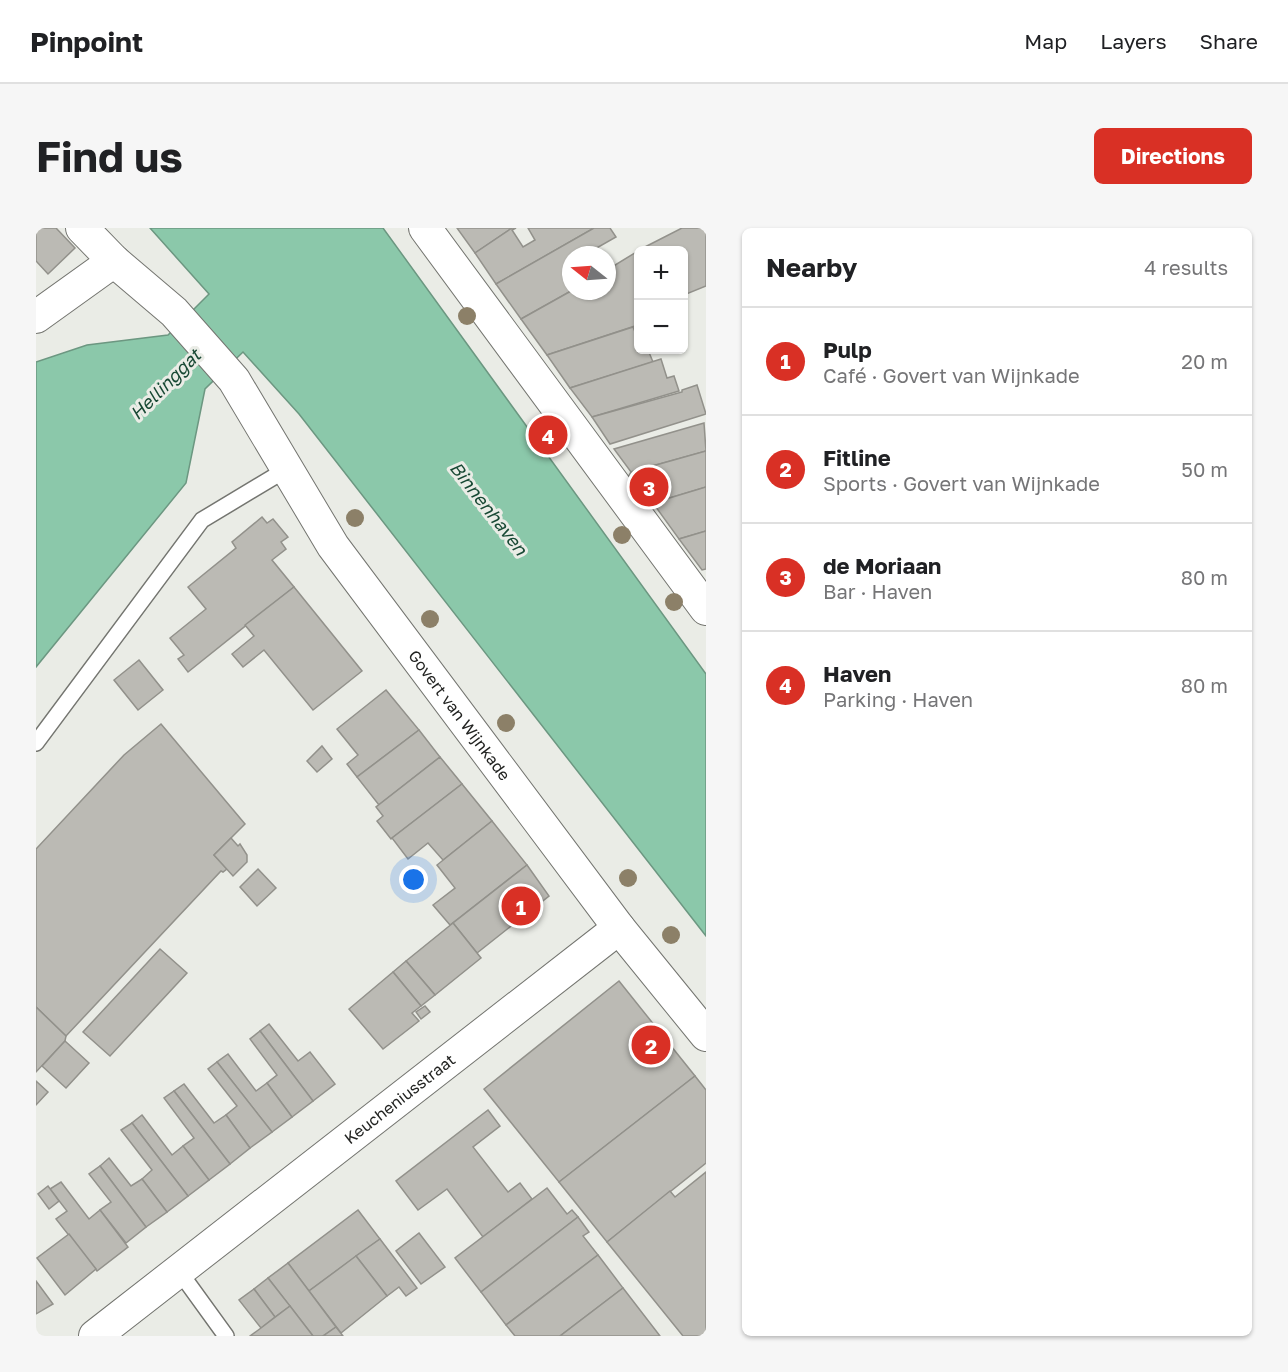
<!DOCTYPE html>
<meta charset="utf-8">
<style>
:root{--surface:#fff;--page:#f6f6f6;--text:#202124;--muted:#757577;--line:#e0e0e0;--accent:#d93025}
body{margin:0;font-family:"Golos Text",sans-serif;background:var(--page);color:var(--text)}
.controls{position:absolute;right:18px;top:18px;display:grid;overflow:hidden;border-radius:9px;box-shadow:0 2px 4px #0004}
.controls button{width:54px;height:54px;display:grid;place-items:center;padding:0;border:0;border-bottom:2px solid var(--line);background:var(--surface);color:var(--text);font:30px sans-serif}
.compass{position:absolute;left:526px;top:18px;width:54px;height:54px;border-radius:50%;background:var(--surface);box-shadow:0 2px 4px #0004;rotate:287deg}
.you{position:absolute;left:378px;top:652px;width:21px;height:21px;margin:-15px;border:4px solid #fff;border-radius:50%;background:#1a73e8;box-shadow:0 0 0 9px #1a73e833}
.badge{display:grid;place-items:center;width:39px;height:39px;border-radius:50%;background:var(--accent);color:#fff;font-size:20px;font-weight:700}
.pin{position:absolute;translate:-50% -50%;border:3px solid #fff;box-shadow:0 2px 6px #0006}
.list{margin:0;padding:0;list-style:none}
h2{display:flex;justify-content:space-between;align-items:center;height:78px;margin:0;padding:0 24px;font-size:26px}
h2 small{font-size:20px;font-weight:400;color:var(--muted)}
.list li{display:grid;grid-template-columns:39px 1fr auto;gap:18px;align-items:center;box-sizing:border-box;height:108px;padding:0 24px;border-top:2px solid var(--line)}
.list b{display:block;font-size:22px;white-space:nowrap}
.list p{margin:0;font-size:20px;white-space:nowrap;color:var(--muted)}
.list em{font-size:20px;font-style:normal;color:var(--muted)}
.map{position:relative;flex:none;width:670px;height:1108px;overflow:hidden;border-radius:9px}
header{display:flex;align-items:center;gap:36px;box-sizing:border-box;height:84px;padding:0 30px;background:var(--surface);border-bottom:2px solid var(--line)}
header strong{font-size:28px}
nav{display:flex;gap:33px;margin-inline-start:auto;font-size:21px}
.intro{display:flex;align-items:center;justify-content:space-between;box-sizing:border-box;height:144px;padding:0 36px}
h1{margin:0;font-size:42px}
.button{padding:15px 27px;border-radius:9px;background:var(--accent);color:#fff;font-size:21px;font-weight:700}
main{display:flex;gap:36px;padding:0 36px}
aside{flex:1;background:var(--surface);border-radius:9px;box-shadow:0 2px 4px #0004}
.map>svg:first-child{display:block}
.water{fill:#8bc8aa;stroke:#6c9781;stroke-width:1.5}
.building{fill:#bbbab4;stroke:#92918b;stroke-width:1.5}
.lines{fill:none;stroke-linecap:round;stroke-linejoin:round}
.service-casing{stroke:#747570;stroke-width:18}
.minor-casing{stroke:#747570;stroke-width:34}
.service{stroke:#fff;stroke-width:15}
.minor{stroke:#fff;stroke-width:32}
.tree{fill:#8c8068}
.labels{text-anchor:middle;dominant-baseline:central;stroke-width:6;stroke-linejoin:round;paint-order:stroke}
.street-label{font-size:16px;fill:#232422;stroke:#eaece6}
.water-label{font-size:18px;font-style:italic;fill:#184934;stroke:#eaece6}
</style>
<header>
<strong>Pinpoint</strong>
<nav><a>Map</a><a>Layers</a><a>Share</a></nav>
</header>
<div class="intro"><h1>Find us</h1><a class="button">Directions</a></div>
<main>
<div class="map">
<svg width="670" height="1108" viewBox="0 0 670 1108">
<rect width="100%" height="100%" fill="#eaece6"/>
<!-- water -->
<path class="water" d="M114 0H347L670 446V708L263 186 207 124 169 161 150 255 0 439V134L51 117 132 107 173 66Z"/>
<!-- building -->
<g class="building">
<path d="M0 0H20L39 20 12 46 0 33Z"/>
<path d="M421 0H476L439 25Z"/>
<path d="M476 0H480L476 2 487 19 499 12 492 0H558L460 56 439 25Z"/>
<path d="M558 0H574L580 9 550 26 552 27H535V63L485 91 460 56Z"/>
<path d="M646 0H670V58L648 67V22H603Z"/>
<path d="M602 23V97L511 127 485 91 535 63H571V42Z"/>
<path d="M597 99 602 111V122H612L617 134 534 160 511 127Z"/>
<path d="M625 131 631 150 638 148 643 163 556 189 534 160Z"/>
<path d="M661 157 670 186 574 216 556 189 646 164V162Z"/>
<path d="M668 195 670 223 595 244 578 221Z"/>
<path d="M670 223V259L617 275 613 269 602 271 590 253 595 244Z"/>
<path d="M670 259V303L643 311 617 275Z"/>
<path d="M226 289 231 295 237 291 252 309 245 314 250 321 236 332 258 359 152 444 142 431 148 427 134 410 170 381 152 359 200 320 196 314Z"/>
<path d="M670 303V341L666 342 643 311Z"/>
<path d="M258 359 326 443 277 482 228 422 207 439 196 426 218 408 209 397Z"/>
<path d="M103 432 127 462 102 482 78 452Z"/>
<path d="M350 462 383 502 321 549 311 536 322 527 301 501Z"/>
<path d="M125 496 209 596 178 627 191 641 187 644 185 643 30 808 0 779V621L88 527Z"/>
<path d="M383 502 404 529 343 577 321 549Z"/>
<path d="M286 518 296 531 281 544 271 533Z"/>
<path d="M404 529 426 556 355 611 341 593 347 588 340 579Z"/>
<path d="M426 556 456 593 407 632 392 615 372 631 356 610Z"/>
<path d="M456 593 491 637 414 697 397 677 419 660 401 637Z"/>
<path d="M195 610 202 618 204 616 211 627V634L197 648 178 627Z"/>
<path d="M491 637 513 668 441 725 417 695Z"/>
<path d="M222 641 240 660 221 678 204 659Z"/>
<path d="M417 695 445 730 399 767 370 733Z"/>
<path d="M124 721 151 745 74 828 47 804Z"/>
<path d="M370 733 399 767 385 778 357 744Z"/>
<path d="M357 744 385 778 376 785 383 793 347 821 313 781Z"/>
<path d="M583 753 659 848 523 954 448 861Z"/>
<path d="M389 778 394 784 385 791 380 784Z"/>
<path d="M0 779 30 808 29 813 0 844Z"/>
<path d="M233 796 262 833 274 824 299 856 277 873 224 803Z"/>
<path d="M224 803 277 873 256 889 231 855 241 847 214 811Z"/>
<path d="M29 813 53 835 30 860 6 838Z"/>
<path d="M192 826 220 863 231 855 256 889 236 904 181 834Z"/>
<path d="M181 834 236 904 214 920 190 887 201 878 172 841Z"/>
<path d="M659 848 670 862V935L571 1014 523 954Z"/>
<path d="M0 853 12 864 0 877Z"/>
<path d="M148 856 178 895 190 887 214 920 194 936 138 863Z"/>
<path d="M138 863 194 936 173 952 147 918 158 910 128 870Z"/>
<path d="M452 882 464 898 437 919 472 964 484 955 496 971 447 1009 411 961 382 982 360 953Z"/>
<path d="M106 887 136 927 147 918 173 952 152 968 96 895Z"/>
<path d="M96 895 152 968 131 984 106 951 116 942 85 902Z"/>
<path d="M73 930 95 958 106 951 131 984 110 999 64 938Z"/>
<path d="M64 938 110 999 90 1015 64 982 75 974 53 946Z"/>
<path d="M670 944V1108H647L571 1014 634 963 639 969Z"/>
<path d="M25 954 53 991 64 982 92 1019 61 1043 20 991 31 983 14 961Z"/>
<path d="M12 958 23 973 13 981 2 966Z"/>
<path d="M511 960 531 986 536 982 542 989 445 1064 419 1030Z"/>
<path d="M322 982 344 1011 273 1063 252 1035Z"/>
<path d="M542 989 553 1004 547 1008 562 1027 470 1097 445 1064Z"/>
<path d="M383 1005 409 1039 385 1056 360 1023Z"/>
<path d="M33 1006 60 1041 29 1067 1 1030Z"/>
<path d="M344 1011 381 1060 370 1068 363 1059 351 1068 320 1028Z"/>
<path d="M562 1027 587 1060 524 1108H479L470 1097Z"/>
<path d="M320 1028 351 1068 305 1105 273 1063Z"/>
<path d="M252 1035 300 1099 287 1108H277L232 1050Z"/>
<path d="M232 1050 254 1078 239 1089 218 1061Z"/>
<path d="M0 1053 17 1076 0 1086Z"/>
<path d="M587 1060 624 1108H524Z"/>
<path d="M218 1061 239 1089 225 1100 203 1072Z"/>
<path d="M254 1078 277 1108H214L225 1100Z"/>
<path d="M300 1099 307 1108H287Z"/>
</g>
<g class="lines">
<!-- service casing -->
<g class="service-casing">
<g id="service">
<path d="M0 515 166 292 251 241"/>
<path d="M143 1043 190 1108"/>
</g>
</g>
<!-- minor casing -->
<g class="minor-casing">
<g id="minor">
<path id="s1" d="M46 0 78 33 138 84 198 152 297 318 583 700 670 807"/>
<path d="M389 0 670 381"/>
<path d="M0 89 78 33"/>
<path id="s2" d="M59 1108 583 700"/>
</g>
</g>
<!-- service -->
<use href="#service" class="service"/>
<!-- minor -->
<use href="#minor" class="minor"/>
</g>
<!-- trees -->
<g class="tree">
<circle cx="431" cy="88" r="9"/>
<circle cx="319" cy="290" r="9"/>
<circle cx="586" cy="307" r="9"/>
<circle cx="638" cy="374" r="9"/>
<circle cx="394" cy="391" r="9"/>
<circle cx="470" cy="495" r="9"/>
<circle cx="592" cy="650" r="9"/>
<circle cx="635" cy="707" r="9"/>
</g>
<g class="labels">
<!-- street labels -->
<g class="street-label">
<text stroke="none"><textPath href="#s1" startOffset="620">Govert van Wijnkade</textPath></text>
<text stroke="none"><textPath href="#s2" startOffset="386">Keucheniusstraat</textPath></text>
</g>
<!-- water labels -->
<g class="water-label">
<text transform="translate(129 156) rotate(-45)">Hellinggat</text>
<text transform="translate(453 280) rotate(52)">Binnenhaven</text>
</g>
</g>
</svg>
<div class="controls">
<button>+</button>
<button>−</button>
</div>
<svg class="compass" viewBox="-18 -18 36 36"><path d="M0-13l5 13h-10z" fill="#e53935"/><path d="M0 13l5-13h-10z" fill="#757577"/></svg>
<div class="you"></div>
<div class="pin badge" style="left:485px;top:678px">1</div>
<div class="pin badge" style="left:615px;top:817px">2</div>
<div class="pin badge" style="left:613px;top:259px">3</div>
<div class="pin badge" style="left:512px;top:207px">4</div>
</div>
<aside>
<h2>Nearby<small>4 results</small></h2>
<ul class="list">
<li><span class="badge">1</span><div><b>Pulp</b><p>Café · Govert van Wijnkade</p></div><em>20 m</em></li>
<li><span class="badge">2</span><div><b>Fitline</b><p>Sports · Govert van Wijnkade</p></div><em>50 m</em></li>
<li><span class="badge">3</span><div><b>de Moriaan</b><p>Bar · Haven</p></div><em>80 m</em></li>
<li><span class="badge">4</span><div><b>Haven</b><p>Parking · Haven</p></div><em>80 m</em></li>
</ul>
</aside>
</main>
